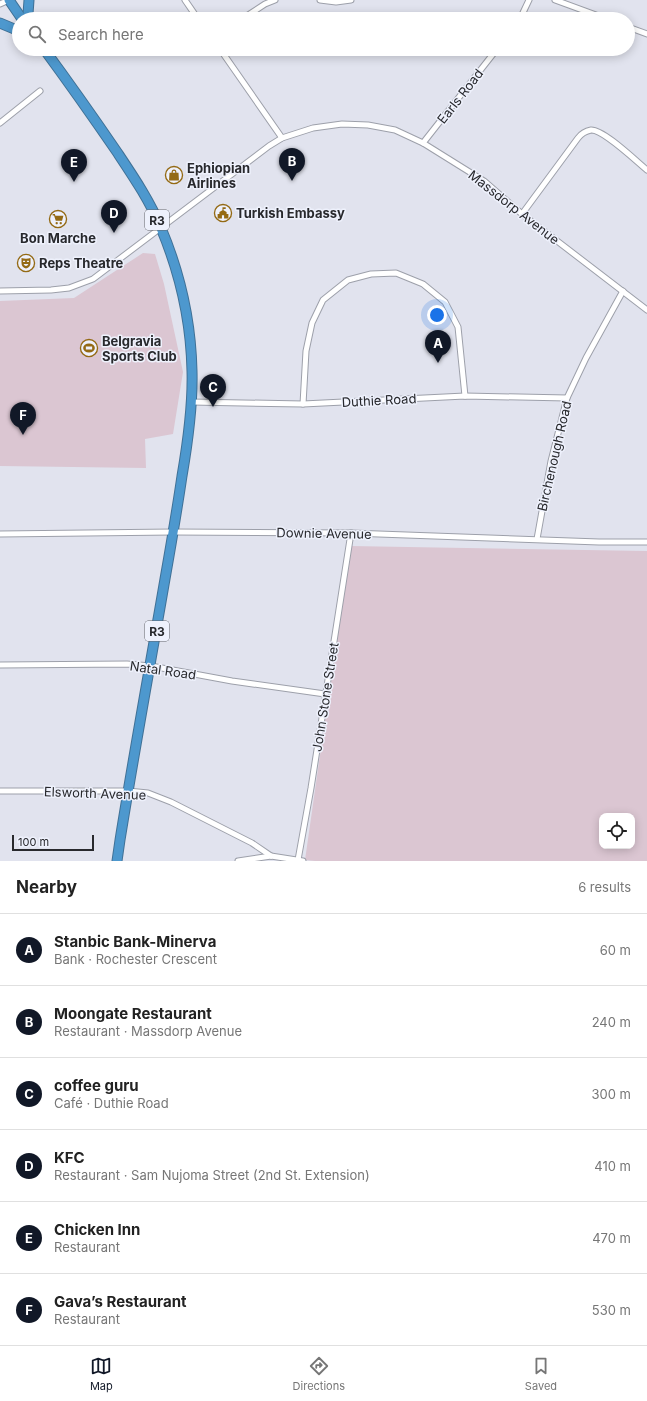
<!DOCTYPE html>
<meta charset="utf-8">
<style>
:root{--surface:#fff;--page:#f6f6f6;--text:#222;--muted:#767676;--line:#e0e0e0;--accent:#111827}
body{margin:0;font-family:Inter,sans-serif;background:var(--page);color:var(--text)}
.controls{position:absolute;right:12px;bottom:12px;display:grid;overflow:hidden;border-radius:8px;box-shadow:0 2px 10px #0003}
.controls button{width:36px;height:36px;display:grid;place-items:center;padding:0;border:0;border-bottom:1px solid var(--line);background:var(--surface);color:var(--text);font:20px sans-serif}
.scale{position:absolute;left:12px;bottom:10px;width:82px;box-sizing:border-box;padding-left:4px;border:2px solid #28292d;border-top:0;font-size:11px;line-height:14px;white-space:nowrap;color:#28292d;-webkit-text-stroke:3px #eef1fc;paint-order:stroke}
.you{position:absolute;left:437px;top:315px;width:14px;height:14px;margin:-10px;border:3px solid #fff;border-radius:50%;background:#1a73e8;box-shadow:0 0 0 6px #1a73e833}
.badge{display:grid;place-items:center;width:26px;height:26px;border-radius:50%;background:var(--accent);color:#fff;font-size:13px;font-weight:700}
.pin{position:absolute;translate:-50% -33px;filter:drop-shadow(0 1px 2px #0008)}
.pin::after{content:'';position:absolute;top:21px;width:14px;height:12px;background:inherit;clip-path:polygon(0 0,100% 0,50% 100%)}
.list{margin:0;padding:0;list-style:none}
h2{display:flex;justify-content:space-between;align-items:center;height:52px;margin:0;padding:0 16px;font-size:17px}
h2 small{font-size:13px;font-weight:400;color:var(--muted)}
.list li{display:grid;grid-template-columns:26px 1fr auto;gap:12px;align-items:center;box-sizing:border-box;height:72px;padding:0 16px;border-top:1px solid var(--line)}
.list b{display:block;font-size:15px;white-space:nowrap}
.list p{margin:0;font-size:13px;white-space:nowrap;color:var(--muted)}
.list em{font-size:13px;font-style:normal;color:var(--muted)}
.icon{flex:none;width:22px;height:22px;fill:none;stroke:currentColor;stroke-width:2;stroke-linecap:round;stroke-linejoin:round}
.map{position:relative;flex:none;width:647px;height:861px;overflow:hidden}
.search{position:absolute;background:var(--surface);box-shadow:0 2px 10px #0003;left:12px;right:12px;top:12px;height:44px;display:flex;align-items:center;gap:10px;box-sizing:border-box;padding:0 14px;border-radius:22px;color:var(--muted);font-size:15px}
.sheet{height:484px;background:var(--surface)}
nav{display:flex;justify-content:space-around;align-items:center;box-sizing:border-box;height:56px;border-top:1px solid var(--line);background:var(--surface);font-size:11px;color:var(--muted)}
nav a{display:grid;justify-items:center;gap:2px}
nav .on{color:var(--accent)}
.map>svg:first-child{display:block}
.green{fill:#dbc6d2;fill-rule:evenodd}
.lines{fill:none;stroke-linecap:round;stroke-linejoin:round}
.street-casing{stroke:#9da0aa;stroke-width:7}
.highway-casing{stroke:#407196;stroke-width:11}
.street{stroke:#fff;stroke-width:5}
.highway{stroke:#4d98ce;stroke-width:9}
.labels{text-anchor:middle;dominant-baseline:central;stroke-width:3;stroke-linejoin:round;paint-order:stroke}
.shield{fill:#eef1fc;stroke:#63656b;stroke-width:1}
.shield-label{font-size:12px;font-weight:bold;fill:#28292d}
.street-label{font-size:13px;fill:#28292d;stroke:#eef1fc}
.poi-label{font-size:13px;font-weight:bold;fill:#28292d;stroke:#eef1fc;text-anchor:start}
</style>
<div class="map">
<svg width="647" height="861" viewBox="0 0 647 861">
<rect width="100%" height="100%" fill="#e1e3ee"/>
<!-- green -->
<g class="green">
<path d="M143 253 155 254 164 284 183 372 173 434 145 439 146 468 0 466V301L74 298Z"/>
<path d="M350 546 647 551V861H315L305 860ZM602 816H632V846H602Z"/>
</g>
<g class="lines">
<!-- street casing -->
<g class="street-casing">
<g id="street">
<path d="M185 0 198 19"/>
<path d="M320 0 336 2 351 0"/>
<path d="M555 0 607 19"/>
<path d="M0 4 9 0"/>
<path d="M242 19 265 4 275 0"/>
<path d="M520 19 529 0"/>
<path d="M628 27 647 34"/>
<path d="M220 49 282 138"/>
<path d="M0 123 40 91"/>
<path d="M423 143 497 49"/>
<path d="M522 214 578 138C581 134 586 131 591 130 603 129 636 161 647 170"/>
<path d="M0 291 51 290 69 288 93 279 269 146 282 138 313 128 342 124 368 125 395 130 423 143 484 181 522 214 647 310"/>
<path d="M191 402 303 404 465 396 567 398"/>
<path d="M303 404 306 351 312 323 323 300 348 280 371 274 396 273 423 284 445 302 458 327 465 396"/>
<path d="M0 534 173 532 351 533 599 542H647"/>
<path d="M537 539 551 461 567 398 586 358 623 291"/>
<path d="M0 665 127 664 151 666 232 681 325 694"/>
<path d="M0 791H128L148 793 171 802 252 843 271 856"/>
<path d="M298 860 311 788 351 533"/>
<path d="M238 861 271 856 303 861"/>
</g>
</g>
<!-- highway casing -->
<g class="highway-casing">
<g id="highway">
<path d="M9 0 22 19"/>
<path d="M29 0 28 14 30 19"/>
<path d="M0 23 19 31"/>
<path d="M44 49C69 83 93 117 117 152 133 176 150 201 161 228 180 273 191 323 192 371 193 406 188 441 182 476 177 510 171 545 165 579 150 666 134 753 120 840L117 861"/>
</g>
</g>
<!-- street -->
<use href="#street" class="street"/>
<!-- highway -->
<use href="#highway" class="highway"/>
</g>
<!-- icons -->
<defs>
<g id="shop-ring" transform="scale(0.9)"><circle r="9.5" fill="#eef1fc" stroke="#946a14" stroke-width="1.5"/><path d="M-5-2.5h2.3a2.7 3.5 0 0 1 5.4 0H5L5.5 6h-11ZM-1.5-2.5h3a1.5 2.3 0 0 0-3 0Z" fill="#946a14"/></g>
<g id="civic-ring" transform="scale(0.9)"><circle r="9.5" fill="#eef1fc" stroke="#946a14" stroke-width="1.5"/><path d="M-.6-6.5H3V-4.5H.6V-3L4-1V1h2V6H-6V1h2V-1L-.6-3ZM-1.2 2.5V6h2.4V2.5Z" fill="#946a14"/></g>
<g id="supermarket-ring" transform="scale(0.9)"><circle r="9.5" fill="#eef1fc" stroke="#946a14" stroke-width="1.5"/><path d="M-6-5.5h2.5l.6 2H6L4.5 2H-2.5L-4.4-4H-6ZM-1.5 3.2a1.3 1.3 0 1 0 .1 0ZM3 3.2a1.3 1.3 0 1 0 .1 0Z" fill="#946a14"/></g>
<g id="theatre-ring" transform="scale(0.9)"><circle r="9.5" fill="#eef1fc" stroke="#946a14" stroke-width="1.5"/><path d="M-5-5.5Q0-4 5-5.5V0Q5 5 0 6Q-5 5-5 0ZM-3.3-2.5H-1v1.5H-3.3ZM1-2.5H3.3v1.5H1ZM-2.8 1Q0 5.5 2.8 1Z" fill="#946a14"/></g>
<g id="stadium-ring" transform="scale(0.9)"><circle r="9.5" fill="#eef1fc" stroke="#946a14" stroke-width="1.5"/><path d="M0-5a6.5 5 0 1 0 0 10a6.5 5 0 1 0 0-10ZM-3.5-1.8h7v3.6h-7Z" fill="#946a14"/></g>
</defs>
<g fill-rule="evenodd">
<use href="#shop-ring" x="174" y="175"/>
<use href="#civic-ring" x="223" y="213"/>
<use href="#supermarket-ring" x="58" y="219"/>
<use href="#theatre-ring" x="26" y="263"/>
<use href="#stadium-ring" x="89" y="348"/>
</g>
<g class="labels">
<!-- shield labels -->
<g class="shield">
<rect x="145" y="210" width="24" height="20" rx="3"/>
<rect x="145" y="621" width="24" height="20" rx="3"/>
</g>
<g class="shield-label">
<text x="157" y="220">R3</text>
<text x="157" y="631">R3</text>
</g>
<!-- street labels -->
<g class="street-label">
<text transform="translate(460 96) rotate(-52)">Earls Road</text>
<text transform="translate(514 207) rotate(38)">Massdorp Avenue</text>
<text transform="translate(379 400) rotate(-3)">Duthie Road</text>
<text transform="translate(554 456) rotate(-77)">Birchenough Road</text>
<text transform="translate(324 533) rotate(1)">Downie Avenue</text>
<text transform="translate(163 670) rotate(8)">Natal Road</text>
<text transform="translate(325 697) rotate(-81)">John Stone Street</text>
<text transform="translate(95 793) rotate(2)">Elsworth Avenue</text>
</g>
<!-- poi labels -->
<g class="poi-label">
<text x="187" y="168">Ephiopian<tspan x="187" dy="15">Airlines</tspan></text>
<text x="236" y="213">Turkish Embassy</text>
<text x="58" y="238" text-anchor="middle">Bon Marche</text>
<text x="39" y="263">Reps Theatre</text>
<text x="102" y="341">Belgravia<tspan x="102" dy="15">Sports Club</tspan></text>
</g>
</g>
</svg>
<div class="controls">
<button><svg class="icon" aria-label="locate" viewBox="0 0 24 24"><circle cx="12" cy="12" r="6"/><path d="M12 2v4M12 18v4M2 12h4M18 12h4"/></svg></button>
</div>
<div class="scale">100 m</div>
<div class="you"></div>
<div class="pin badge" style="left:438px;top:363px">A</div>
<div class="pin badge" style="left:292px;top:181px">B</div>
<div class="pin badge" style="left:213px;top:407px">C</div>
<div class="pin badge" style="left:114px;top:233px">D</div>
<div class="pin badge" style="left:74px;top:182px">E</div>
<div class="pin badge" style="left:23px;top:435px">F</div>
<div class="search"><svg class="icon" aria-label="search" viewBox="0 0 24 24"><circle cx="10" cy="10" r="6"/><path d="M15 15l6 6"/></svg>Search here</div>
</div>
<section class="sheet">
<h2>Nearby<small>6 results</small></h2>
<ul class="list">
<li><span class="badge">A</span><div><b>Stanbic Bank-Minerva</b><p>Bank · Rochester Crescent</p></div><em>60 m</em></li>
<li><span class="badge">B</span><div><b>Moongate Restaurant</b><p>Restaurant · Massdorp Avenue</p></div><em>240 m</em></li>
<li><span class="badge">C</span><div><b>coffee guru</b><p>Café · Duthie Road</p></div><em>300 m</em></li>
<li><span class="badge">D</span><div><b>KFC</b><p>Restaurant · Sam Nujoma Street (2nd St. Extension)</p></div><em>410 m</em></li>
<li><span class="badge">E</span><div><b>Chicken Inn</b><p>Restaurant</p></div><em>470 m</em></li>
<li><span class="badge">F</span><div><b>Gava’s Restaurant</b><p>Restaurant</p></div><em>530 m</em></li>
</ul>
</section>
<nav>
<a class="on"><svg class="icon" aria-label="map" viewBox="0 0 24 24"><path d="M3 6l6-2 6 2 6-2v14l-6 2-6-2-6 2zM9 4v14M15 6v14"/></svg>Map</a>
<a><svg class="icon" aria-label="directions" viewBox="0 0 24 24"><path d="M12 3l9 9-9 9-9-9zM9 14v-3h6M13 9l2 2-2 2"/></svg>Directions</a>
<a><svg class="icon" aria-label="saved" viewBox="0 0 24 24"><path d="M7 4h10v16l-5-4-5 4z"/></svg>Saved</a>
</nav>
